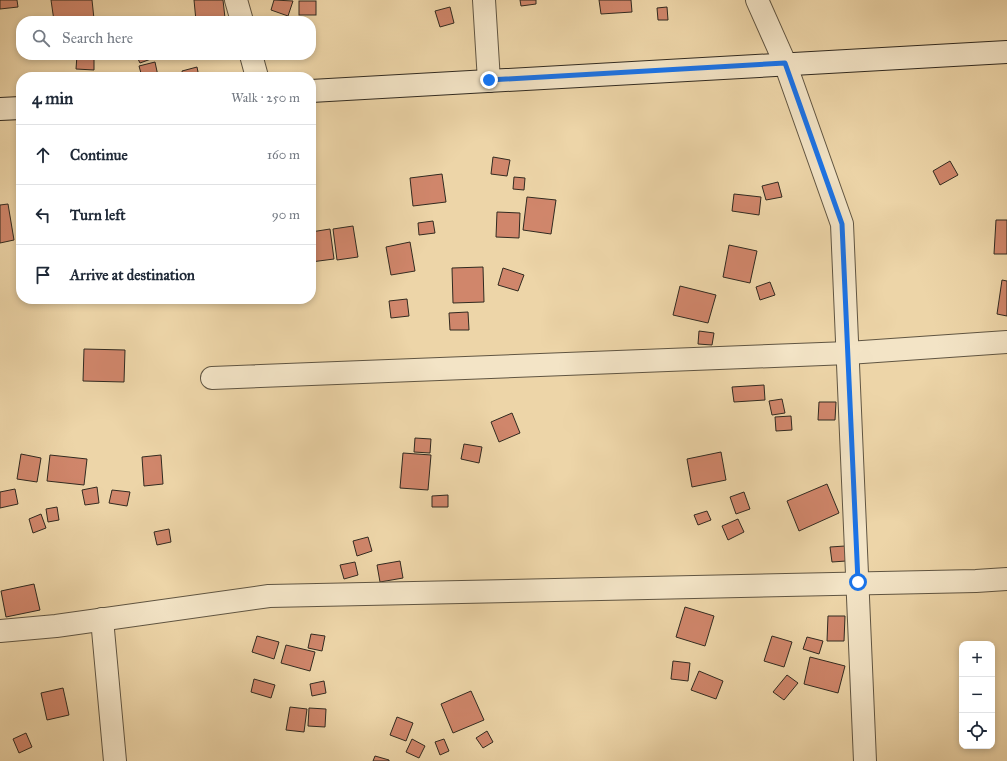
<!DOCTYPE html>
<meta charset="utf-8">
<style>
:root{--surface:#fff;--page:#f2f2f3;--text:#1f2937;--muted:#747a83;--line:#e0e1e3}
body{margin:0;font-family:"IM FELL Great Primer",serif;background:var(--page);color:var(--text)}
.controls{position:absolute;right:12px;bottom:12px;display:grid;overflow:hidden;border-radius:8px;box-shadow:0 2px 6px #0003}
.controls button{width:36px;height:36px;display:grid;place-items:center;padding:0;border:0;border-bottom:1px solid var(--line);background:var(--surface);color:var(--text);font:20px sans-serif}
.stop{position:absolute;width:12px;height:12px;margin:-9px;border:3px solid #1a73e8;border-radius:50%;background:#fff}
.stop.end{background:#1a73e8;border-color:#fff;box-shadow:0 1px 4px #0008}
.list{margin:0;padding:0;list-style:none}
h2{display:flex;justify-content:space-between;align-items:center;height:52px;margin:0;padding:0 16px;font-size:17px}
h2 small{font-size:13px;font-weight:400;color:var(--muted)}
.list li{display:grid;grid-template-columns:26px 1fr auto;gap:12px;align-items:center;box-sizing:border-box;height:60px;padding:0 16px;border-top:1px solid var(--line)}
.list b{display:block;font-size:15px;white-space:nowrap}
.list em{font-size:13px;font-style:normal;color:var(--muted)}
.icon{flex:none;width:22px;height:22px;fill:none;stroke:currentColor;stroke-width:2;stroke-linecap:round;stroke-linejoin:round}
.map{position:relative;flex:none;width:1007px;height:761px;overflow:hidden}
.search{position:absolute;background:var(--surface);box-shadow:0 2px 6px #0003;left:16px;top:16px;width:300px;height:44px;display:flex;align-items:center;gap:10px;box-sizing:border-box;padding:0 14px;border-radius:16px;color:var(--muted);font-size:15px}
.panel{position:absolute;background:var(--surface);box-shadow:0 2px 6px #0003;left:16px;top:72px;width:300px;height:232px;border-radius:16px}
.map>svg:first-child{display:block}
.building{fill:#d0866b;stroke:#312a20}
.lines{fill:none;stroke-linecap:round;stroke-linejoin:round}
.street-casing{stroke:#605542;stroke-width:24}
.secondary-casing{stroke:#312a20;stroke-width:24}
.street{stroke:#f3e4c6;stroke-width:22}
.secondary{stroke:#f3e4c6;stroke-width:22}
.route{stroke:#1a73e8;stroke-width:5}
</style>
<div class="map">
<svg width="1007" height="761" viewBox="0 0 1007 761">
<rect width="100%" height="100%" fill="#edd5a8"/>
<filter id="stains"><feTurbulence type="fractalNoise" baseFrequency=".005" numOctaves="4"/><feColorMatrix values="0 0 0 0 .2 0 0 0 0 .09 0 0 0 0 .02 0 0 0 .5 -.17"/></filter>
<radialGradient id="worn" r=".72"><stop offset=".6" stop-color="#630" stop-opacity="0"/><stop offset="1" stop-color="#630" stop-opacity=".3"/></radialGradient>
<!-- building -->
<g class="building">
<path d="M0 0H17L18 7 0 9Z"/>
<path d="M51 0H92L94 19 75 21H54Z"/>
<path d="M194 0H223L225 18 196 21Z"/>
<path d="M274 0 293 1 288 16 271 10Z"/>
<path d="M520 0H536V4L521 6Z"/>
<path d="M599 0H631L632 12 601 14Z"/>
<rect x="299" y="1" width="17" height="14"/>
<path d="M450 7 454 23 440 27 435 11Z"/>
<path d="M667 7 668 20H658L657 8Z"/>
<path d="M77 55H94V70L76 69Z"/>
<path d="M136 55H149L151 59 140 63Z"/>
<path d="M155 62 158 76 142 77 139 66Z"/>
<path d="M197 67 199 77H183L182 71Z"/>
<path d="M493 157 510 160 507 176 491 174Z"/>
<path d="M950 161 958 175 940 185 933 171Z"/>
<path d="M442 174 446 202 413 206 410 178Z"/>
<path d="M514 177 525 178 524 190 513 189Z"/>
<path d="M778 182 782 197 766 200 762 186Z"/>
<path d="M734 194 761 197 759 215 732 211Z"/>
<path d="M527 197 556 200 551 234 523 230Z"/>
<path d="M8 204 14 240 0 243V205Z"/>
<path d="M497 212 520 213 519 238 496 237Z"/>
<path d="M996 220H1007V254H994Z"/>
<path d="M433 221 435 233 419 235 418 223Z"/>
<path d="M353 226 358 257 337 260 333 229Z"/>
<path d="M330 229 334 259 311 262V232Z"/>
<path d="M410 242 415 271 391 275 386 247Z"/>
<path d="M729 245 757 251 750 283 723 277Z"/>
<path d="M483 267 484 302 453 303 452 268Z"/>
<path d="M503 268 524 275 518 291 498 285Z"/>
<path d="M1002 280 1007 281V316L997 314Z"/>
<path d="M770 282 775 295 760 300 756 287Z"/>
<path d="M680 286 716 295 708 323 673 315Z"/>
<path d="M407 299 409 316 391 318 389 301Z"/>
<path d="M468 312 469 330H450L449 313Z"/>
<path d="M699 331 714 333 712 345 698 344Z"/>
<path d="M84 349 125 350 124 382 83 381Z"/>
<path d="M764 385 765 400 734 402 732 387Z"/>
<path d="M782 399 785 413 772 415 769 401Z"/>
<path d="M819 402H836L835 420H818Z"/>
<path d="M512 413 520 433 499 442 491 422Z"/>
<path d="M791 416 792 430 776 431 775 417Z"/>
<path d="M415 438 431 439 430 453 414 452Z"/>
<path d="M464 444 482 447 479 463 461 459Z"/>
<path d="M721 452 726 480 692 487 687 459Z"/>
<path d="M403 453 431 455 428 490 400 488Z"/>
<path d="M21 454 41 458 37 482 17 479Z"/>
<path d="M50 455 87 459 84 485 47 481Z"/>
<path d="M161 455 163 484 144 486 142 457Z"/>
<path d="M827 484 839 513 799 531 787 501Z"/>
<path d="M97 487 99 503 85 505 82 490Z"/>
<path d="M15 489 18 504 0 508V492Z"/>
<path d="M112 490 130 492 127 506 109 503Z"/>
<path d="M744 492 750 509 736 514 730 497Z"/>
<path d="M448 495V507H432V496Z"/>
<path d="M57 507 59 520 48 522 46 509Z"/>
<path d="M707 511 711 520 698 525 694 515Z"/>
<path d="M41 514 46 528 33 533 29 519Z"/>
<path d="M738 519 744 532 728 540 722 526Z"/>
<path d="M169 529 171 542 157 545 154 532Z"/>
<path d="M368 537 372 551 357 556 353 541Z"/>
<path d="M845 546 846 561 832 562 830 547Z"/>
<path d="M400 561 403 578 380 582 377 565Z"/>
<path d="M355 562 358 575 344 579 340 565Z"/>
<path d="M34 584 40 610 6 617 1 591Z"/>
<path d="M685 607 714 616 705 646 676 637Z"/>
<path d="M828 616H845L844 641H827Z"/>
<path d="M311 634 325 636 322 651 308 648Z"/>
<path d="M257 636 279 642 274 659 252 652Z"/>
<path d="M772 636 792 642 784 667 764 661Z"/>
<path d="M807 637 823 641 819 654 803 649Z"/>
<path d="M286 645 315 652 310 671 281 663Z"/>
<path d="M810 657 845 666 838 693 804 684Z"/>
<path d="M673 661 690 663 688 681 671 679Z"/>
<path d="M699 671 723 681 716 699 691 690Z"/>
<path d="M787 675 798 683 784 700 773 692Z"/>
<path d="M254 679 275 685 271 698 251 692Z"/>
<path d="M324 681 326 693 312 696 310 684Z"/>
<path d="M63 688 69 715 47 720 41 693Z"/>
<path d="M471 691 484 720 453 733 441 704Z"/>
<path d="M290 707 307 709 304 732 286 730Z"/>
<path d="M309 708 326 709 325 727 308 726Z"/>
<path d="M397 717 413 723 406 741 390 735Z"/>
<path d="M487 731 493 742 483 748 476 738Z"/>
<path d="M26 733 32 747 19 753 13 739Z"/>
<path d="M412 739 425 746 419 758 406 752Z"/>
<path d="M444 739 449 751 440 755 435 742Z"/>
<path d="M375 756 389 760V761H373Z"/>
</g>
<g class="lines">
<!-- street casing -->
<g class="street-casing">
<g id="street">
<path d="M236 0 242 21"/>
<path d="M484 0 489 81"/>
<path d="M757 0 785 63 842 224 865 761"/>
<path d="M251 55 257 77"/>
<path d="M212 378 848 353 1007 342"/>
<path d="M102 619 115 761"/>
<path d="M0 631 56 626 269 596 976 581 1007 579"/>
</g>
</g>
<!-- secondary casing -->
<g class="secondary-casing">
<g id="secondary">
<path d="M311 91 1007 52"/>
<path d="M0 109 21 108"/>
</g>
</g>
<!-- street -->
<use href="#street" class="street"/>
<!-- secondary -->
<use href="#secondary" class="secondary"/>
</g>
<g class="lines">
<!-- route -->
<path class="route" d="M489 80 785 63 842 224 858 582"/>
</g>
<rect width="100%" height="100%" filter="url(#stains)"/>
<rect width="100%" height="100%" fill="url(#worn)"/>
</svg>
<div class="controls">
<button>+</button>
<button>−</button>
<button><svg class="icon" aria-label="locate" viewBox="0 0 24 24"><circle cx="12" cy="12" r="6"/><path d="M12 2v4M12 18v4M2 12h4M18 12h4"/></svg></button>
</div>
<div class="stop" style="left:858px;top:582px"></div>
<div class="stop end" style="left:489px;top:80px"></div>
<div class="search"><svg class="icon" aria-label="search" viewBox="0 0 24 24"><circle cx="10" cy="10" r="6"/><path d="M15 15l6 6"/></svg>Search here</div>
<section class="panel">
<h2>4 min<small>Walk · 250 m</small></h2>
<ul class="list">
<li><svg class="icon" aria-label="ahead" viewBox="0 0 24 24"><path d="M12 20V5M6 11l6-6 6 6"/></svg><div><b>Continue</b></div><em>160 m</em></li>
<li><svg class="icon" aria-label="left" viewBox="0 0 24 24"><path d="M17 20v-9H6M10 6l-5 5 5 5"/></svg><div><b>Turn left</b></div><em>90 m</em></li>
<li><svg class="icon" aria-label="arrive" viewBox="0 0 24 24"><path d="M6 21V4h12l-3 4 3 4H6"/></svg><div><b>Arrive at destination</b></div></li>
</ul>
</section>
</div>
